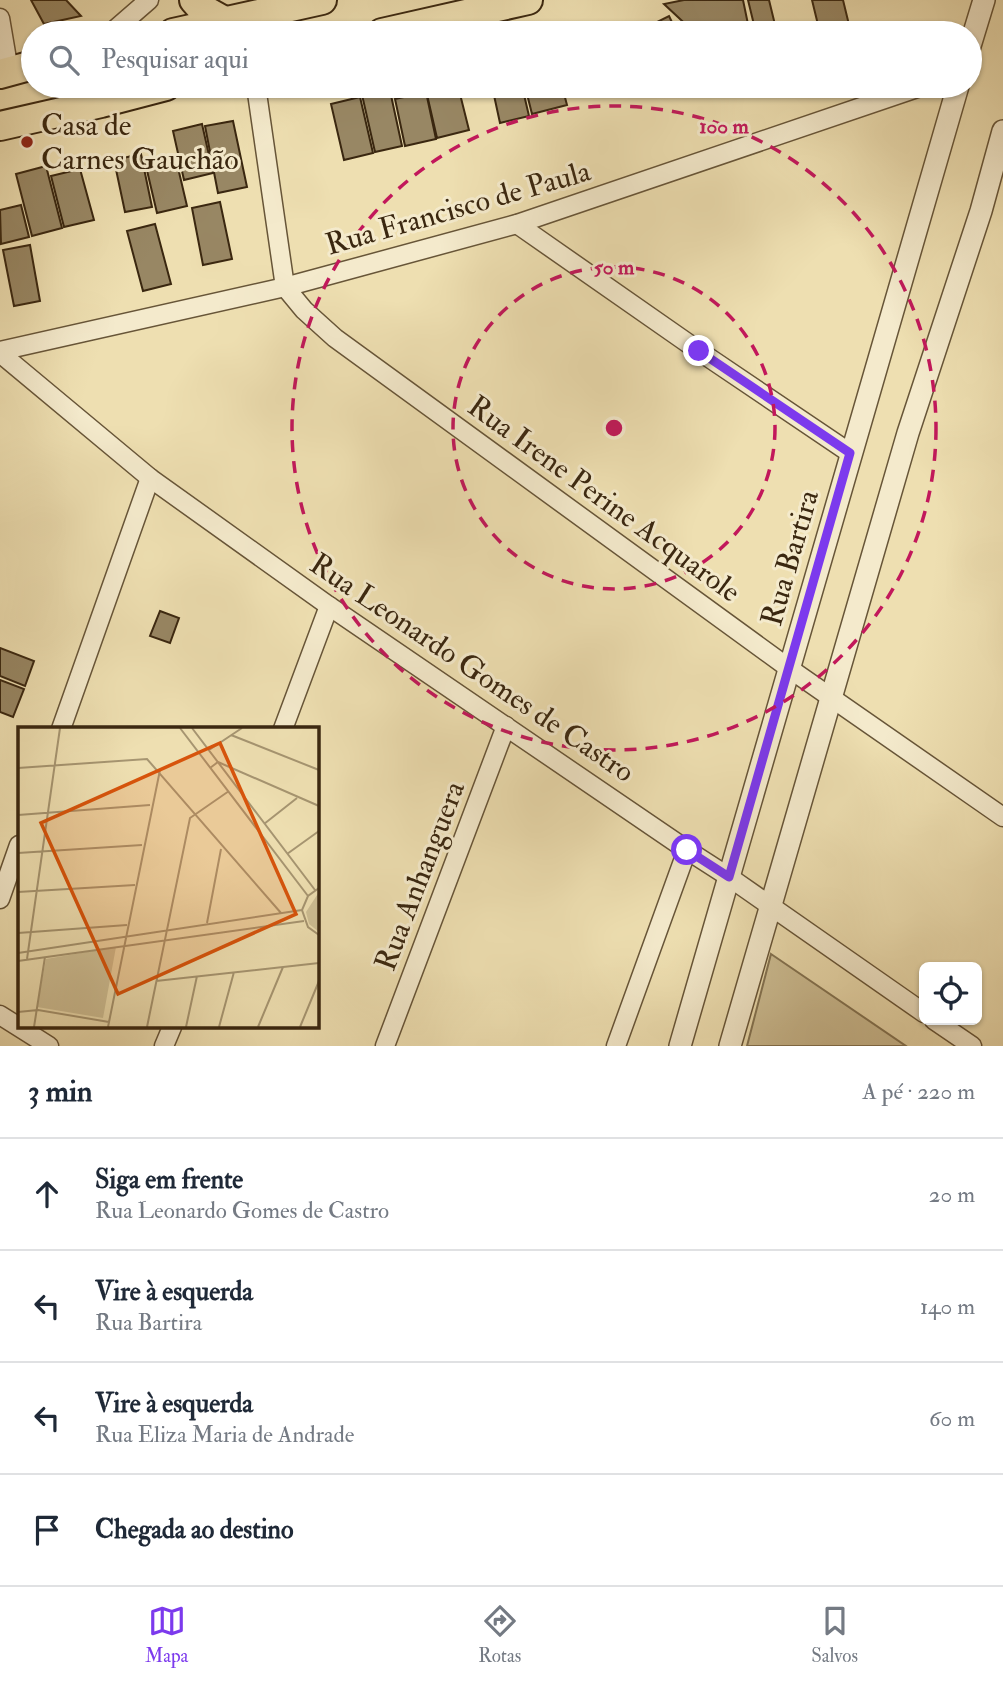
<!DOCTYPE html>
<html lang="pt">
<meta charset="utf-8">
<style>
:root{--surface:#fff;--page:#f2f2f3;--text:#1f2937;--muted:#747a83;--line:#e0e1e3;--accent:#7c3aed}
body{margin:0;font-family:"IM FELL Double Pica",serif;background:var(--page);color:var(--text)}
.controls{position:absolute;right:21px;bottom:21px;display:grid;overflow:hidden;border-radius:10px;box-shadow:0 2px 5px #0004}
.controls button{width:63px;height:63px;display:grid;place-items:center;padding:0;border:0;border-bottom:2px solid var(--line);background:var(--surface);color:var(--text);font:35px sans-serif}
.stop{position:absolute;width:21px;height:21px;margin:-16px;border:5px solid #7c3aed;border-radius:50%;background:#fff}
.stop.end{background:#7c3aed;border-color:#fff;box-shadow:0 2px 7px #0008}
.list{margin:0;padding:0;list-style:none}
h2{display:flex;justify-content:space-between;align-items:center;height:91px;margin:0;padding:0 28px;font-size:30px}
h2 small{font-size:23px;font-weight:400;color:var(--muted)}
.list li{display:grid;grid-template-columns:46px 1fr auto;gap:21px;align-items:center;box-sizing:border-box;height:112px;padding:0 28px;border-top:2px solid var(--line)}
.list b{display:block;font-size:26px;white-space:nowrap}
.list p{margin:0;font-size:23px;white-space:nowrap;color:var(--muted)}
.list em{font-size:23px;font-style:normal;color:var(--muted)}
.icon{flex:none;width:38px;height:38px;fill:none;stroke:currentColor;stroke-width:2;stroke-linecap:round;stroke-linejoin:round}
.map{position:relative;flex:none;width:1003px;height:1046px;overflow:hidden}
.search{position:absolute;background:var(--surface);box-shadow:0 2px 5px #0004;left:21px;right:21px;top:21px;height:77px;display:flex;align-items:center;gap:18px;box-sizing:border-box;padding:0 24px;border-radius:38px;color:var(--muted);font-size:26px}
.sheet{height:539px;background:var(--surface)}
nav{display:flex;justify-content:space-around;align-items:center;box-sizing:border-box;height:98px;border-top:2px solid var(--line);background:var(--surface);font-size:19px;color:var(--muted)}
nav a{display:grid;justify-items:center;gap:4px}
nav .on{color:var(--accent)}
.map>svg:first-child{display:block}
.green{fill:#cfc096;stroke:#847453;stroke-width:2}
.building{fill:#988764;stroke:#3a2710;stroke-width:2}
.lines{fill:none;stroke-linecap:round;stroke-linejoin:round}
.minor-casing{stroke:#675538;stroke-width:21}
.tertiary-casing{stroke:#675538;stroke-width:24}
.primary-casing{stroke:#3a2710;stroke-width:32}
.minor{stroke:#f4eacc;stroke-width:18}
.tertiary{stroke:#f4eacc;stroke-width:21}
.primary{stroke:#eedfb1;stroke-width:28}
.route{stroke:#7c3aed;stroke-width:9}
.ring{fill:none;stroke:#c2185b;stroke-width:3.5;stroke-dasharray:12 9}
.poi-dot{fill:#8f2418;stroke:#f4eacc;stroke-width:2.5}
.labels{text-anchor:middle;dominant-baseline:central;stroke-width:6;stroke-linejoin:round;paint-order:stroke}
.poi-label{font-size:30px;fill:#3a2710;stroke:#f4eacc;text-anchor:start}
.street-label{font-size:30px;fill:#3a2710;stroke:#f4eacc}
.inset-road{fill:none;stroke:#a69571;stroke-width:2}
.view{fill:#d7540c;fill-opacity:0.15;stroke:#d7540c;stroke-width:3.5}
.inset-edge{fill:none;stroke:#3a2710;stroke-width:3.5}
.centre{fill:#c2185b;stroke:#f4eacc;stroke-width:3.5}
.ring-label{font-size:21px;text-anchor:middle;font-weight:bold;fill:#c2185b;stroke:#f4eacc;stroke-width:6;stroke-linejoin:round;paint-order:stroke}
</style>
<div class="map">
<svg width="1003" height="1046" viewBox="0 0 1003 1046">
<rect width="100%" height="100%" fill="#eedfb1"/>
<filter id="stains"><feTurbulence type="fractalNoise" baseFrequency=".00286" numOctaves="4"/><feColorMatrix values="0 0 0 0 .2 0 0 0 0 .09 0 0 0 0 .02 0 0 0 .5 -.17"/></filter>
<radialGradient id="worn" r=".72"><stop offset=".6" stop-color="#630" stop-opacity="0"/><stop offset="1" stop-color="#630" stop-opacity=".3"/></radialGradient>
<!-- green -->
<path class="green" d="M771 954 906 1046H747Z"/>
<!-- building -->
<g class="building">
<path d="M31 0H66L81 16 44 24Z"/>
<path d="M684 0H743L749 29 731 33H695L664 4Z"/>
<path d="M748 0H769L777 33H756Z"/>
<path d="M812 0H843L851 33H820Z"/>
<path d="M669 16 677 33H635Z"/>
<path d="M360 86H389L402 146 375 152Z"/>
<path d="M425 86H458L469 130 437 138Z"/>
<path d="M492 86H522L529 116 500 123Z"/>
<path d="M525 86H562L567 105 532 114Z"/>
<path d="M426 92 436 139 405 146 395 99Z"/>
<path d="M360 97 373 153 344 160 331 104Z"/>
<path d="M233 121 247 187 218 193 205 126Z"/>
<path d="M202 124 213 173 184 180 173 131Z"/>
<path d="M141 154 152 207 125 212 114 160Z"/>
<path d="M175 155 187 206 157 213 145 162Z"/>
<path d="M46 166 62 228 32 236 16 174Z"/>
<path d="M80 169 94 220 64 227 51 176Z"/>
<path d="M220 202 232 259 203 265 192 208Z"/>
<path d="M21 205 29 237 1 244 0 210Z"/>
<path d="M155 224 171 284 143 291 127 231Z"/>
<path d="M30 245 40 301 14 306 3 250Z"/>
<path d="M160 611 179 618 170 643 150 636Z"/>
<path d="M0 648 34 661 25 686 0 676Z"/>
<path d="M0 680 24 689 13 717 0 712Z"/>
</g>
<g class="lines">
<!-- minor casing -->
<g class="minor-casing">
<g id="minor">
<path d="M0 18 9 71"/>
<path d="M111 33 149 0"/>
<path d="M256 86 285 287 304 310 335 338 790 669 1003 817"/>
<path d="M517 224 699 351 850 453"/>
<path d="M0 351 285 287 517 224 923 86"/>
<path d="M0 353 150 478 329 606 687 850 729 877 924 1013"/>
<path d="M61 729 150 478"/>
<path d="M283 729 329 606"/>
<path d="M0 899 19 845"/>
<path d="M0 1015 49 1046"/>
<path d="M934 1020 972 1046"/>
<path d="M164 1046 172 1027"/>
<path d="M385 1046 506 726"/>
<path d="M616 1046 687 850"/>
</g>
</g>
<!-- tertiary casing -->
<g class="tertiary-casing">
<g id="tertiary">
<path d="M970 46 984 0"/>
<path d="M680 1046C772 726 864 406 958 86"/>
<path d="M730 1046 908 433 981 211 1003 131"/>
</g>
</g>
<!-- primary casing -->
<g class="primary-casing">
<g id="primary">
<path d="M194 0 201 8 226 22"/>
<path d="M173 33 322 0"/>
<path d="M382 33 528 0"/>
<path d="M0 74 33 65"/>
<path d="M0 126 101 103 166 86"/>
</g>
</g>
<!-- minor -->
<use href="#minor" class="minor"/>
<!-- tertiary -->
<use href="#tertiary" class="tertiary"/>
<!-- primary -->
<use href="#primary" class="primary"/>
</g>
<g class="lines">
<!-- route -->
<path class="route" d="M687 850 729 877 850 453 699 351"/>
</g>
<!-- distance rings -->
<g class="ring">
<circle cx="614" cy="428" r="161"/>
<circle cx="614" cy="428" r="322"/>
</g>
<!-- markers -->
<circle class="poi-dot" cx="27" cy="142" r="7"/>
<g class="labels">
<!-- poi labels -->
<g class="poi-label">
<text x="41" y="125">Casa de<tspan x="41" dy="34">Carnes Gauchão</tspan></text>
</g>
<!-- street labels -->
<g class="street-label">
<text transform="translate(458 208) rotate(-16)">Rua Francisco de Paula</text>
<text transform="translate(604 499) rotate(36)">Rua Irene Perine Acquarole</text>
<text transform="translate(790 558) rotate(-74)">Rua Bartira</text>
<text transform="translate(472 668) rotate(34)">Rua Leonardo Gomes de Castro</text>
<text transform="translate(420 876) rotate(-69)">Rua Anhanguera</text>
</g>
</g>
<!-- overview -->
<g transform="translate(18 727)">
<rect width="301" height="301" fill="#eedfb1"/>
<path d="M301 165V205L291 197 288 185ZM98 220 85 291 19 280 28 232Z" fill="#cfc096"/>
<path class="inset-road" d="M162 1 290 169M174 1 297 163M213 8 301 43M191 23 224 1M0 41 129 32 263 186M192 41 200 35 301 79M0 88 132 78M246 97 279 71M0 126 124 118M269 127 301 104M301 161 290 169 284 183 290 200 301 208M0 165 117 158M189 196 203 122M0 206 109 198M0 226 284 183M9 232 42 1M0 234 286 194M138 254 301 236M0 285 20 283 91 295M16 300 27 230M90 300 142 43M129 300 172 91 211 64M168 300 179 249M201 300 216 245M240 300 265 240M282 300 301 254"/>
<path class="view" d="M202 16 278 187 100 267 23 96Z"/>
<rect width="301" height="301" class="inset-edge"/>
</g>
<circle cx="614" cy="428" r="10" class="centre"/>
<g class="ring-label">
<text x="724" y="133">100 m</text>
<text x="614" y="274">50 m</text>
</g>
<rect width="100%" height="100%" filter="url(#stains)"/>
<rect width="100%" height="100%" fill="url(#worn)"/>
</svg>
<div class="controls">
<button><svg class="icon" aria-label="locate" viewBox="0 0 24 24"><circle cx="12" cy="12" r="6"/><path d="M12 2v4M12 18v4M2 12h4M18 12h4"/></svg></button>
</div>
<div class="stop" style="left:687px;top:850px"></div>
<div class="stop end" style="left:699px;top:351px"></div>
<div class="search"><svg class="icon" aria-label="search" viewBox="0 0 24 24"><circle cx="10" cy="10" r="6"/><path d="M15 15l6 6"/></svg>Pesquisar aqui</div>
</div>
<section class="sheet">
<h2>3 min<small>A pé · 220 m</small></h2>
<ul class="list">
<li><svg class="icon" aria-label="ahead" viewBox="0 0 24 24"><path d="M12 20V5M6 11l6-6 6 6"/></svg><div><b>Siga em frente</b><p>Rua Leonardo Gomes de Castro</p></div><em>20 m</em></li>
<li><svg class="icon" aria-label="left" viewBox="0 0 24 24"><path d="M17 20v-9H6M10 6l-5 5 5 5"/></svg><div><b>Vire à esquerda</b><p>Rua Bartira</p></div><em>140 m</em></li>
<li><svg class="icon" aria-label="left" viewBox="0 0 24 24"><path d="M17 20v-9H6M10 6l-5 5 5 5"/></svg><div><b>Vire à esquerda</b><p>Rua Eliza Maria de Andrade</p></div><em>60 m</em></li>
<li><svg class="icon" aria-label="arrive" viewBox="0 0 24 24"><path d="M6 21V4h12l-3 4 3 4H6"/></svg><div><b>Chegada ao destino</b></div></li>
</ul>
</section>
<nav>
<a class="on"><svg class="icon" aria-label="map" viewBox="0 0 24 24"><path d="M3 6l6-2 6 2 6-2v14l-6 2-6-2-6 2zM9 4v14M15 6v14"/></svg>Mapa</a>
<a><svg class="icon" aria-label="directions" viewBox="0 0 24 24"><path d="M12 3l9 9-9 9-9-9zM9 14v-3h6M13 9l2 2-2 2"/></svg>Rotas</a>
<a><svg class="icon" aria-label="saved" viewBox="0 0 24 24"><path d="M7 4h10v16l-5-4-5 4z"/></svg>Salvos</a>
</nav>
